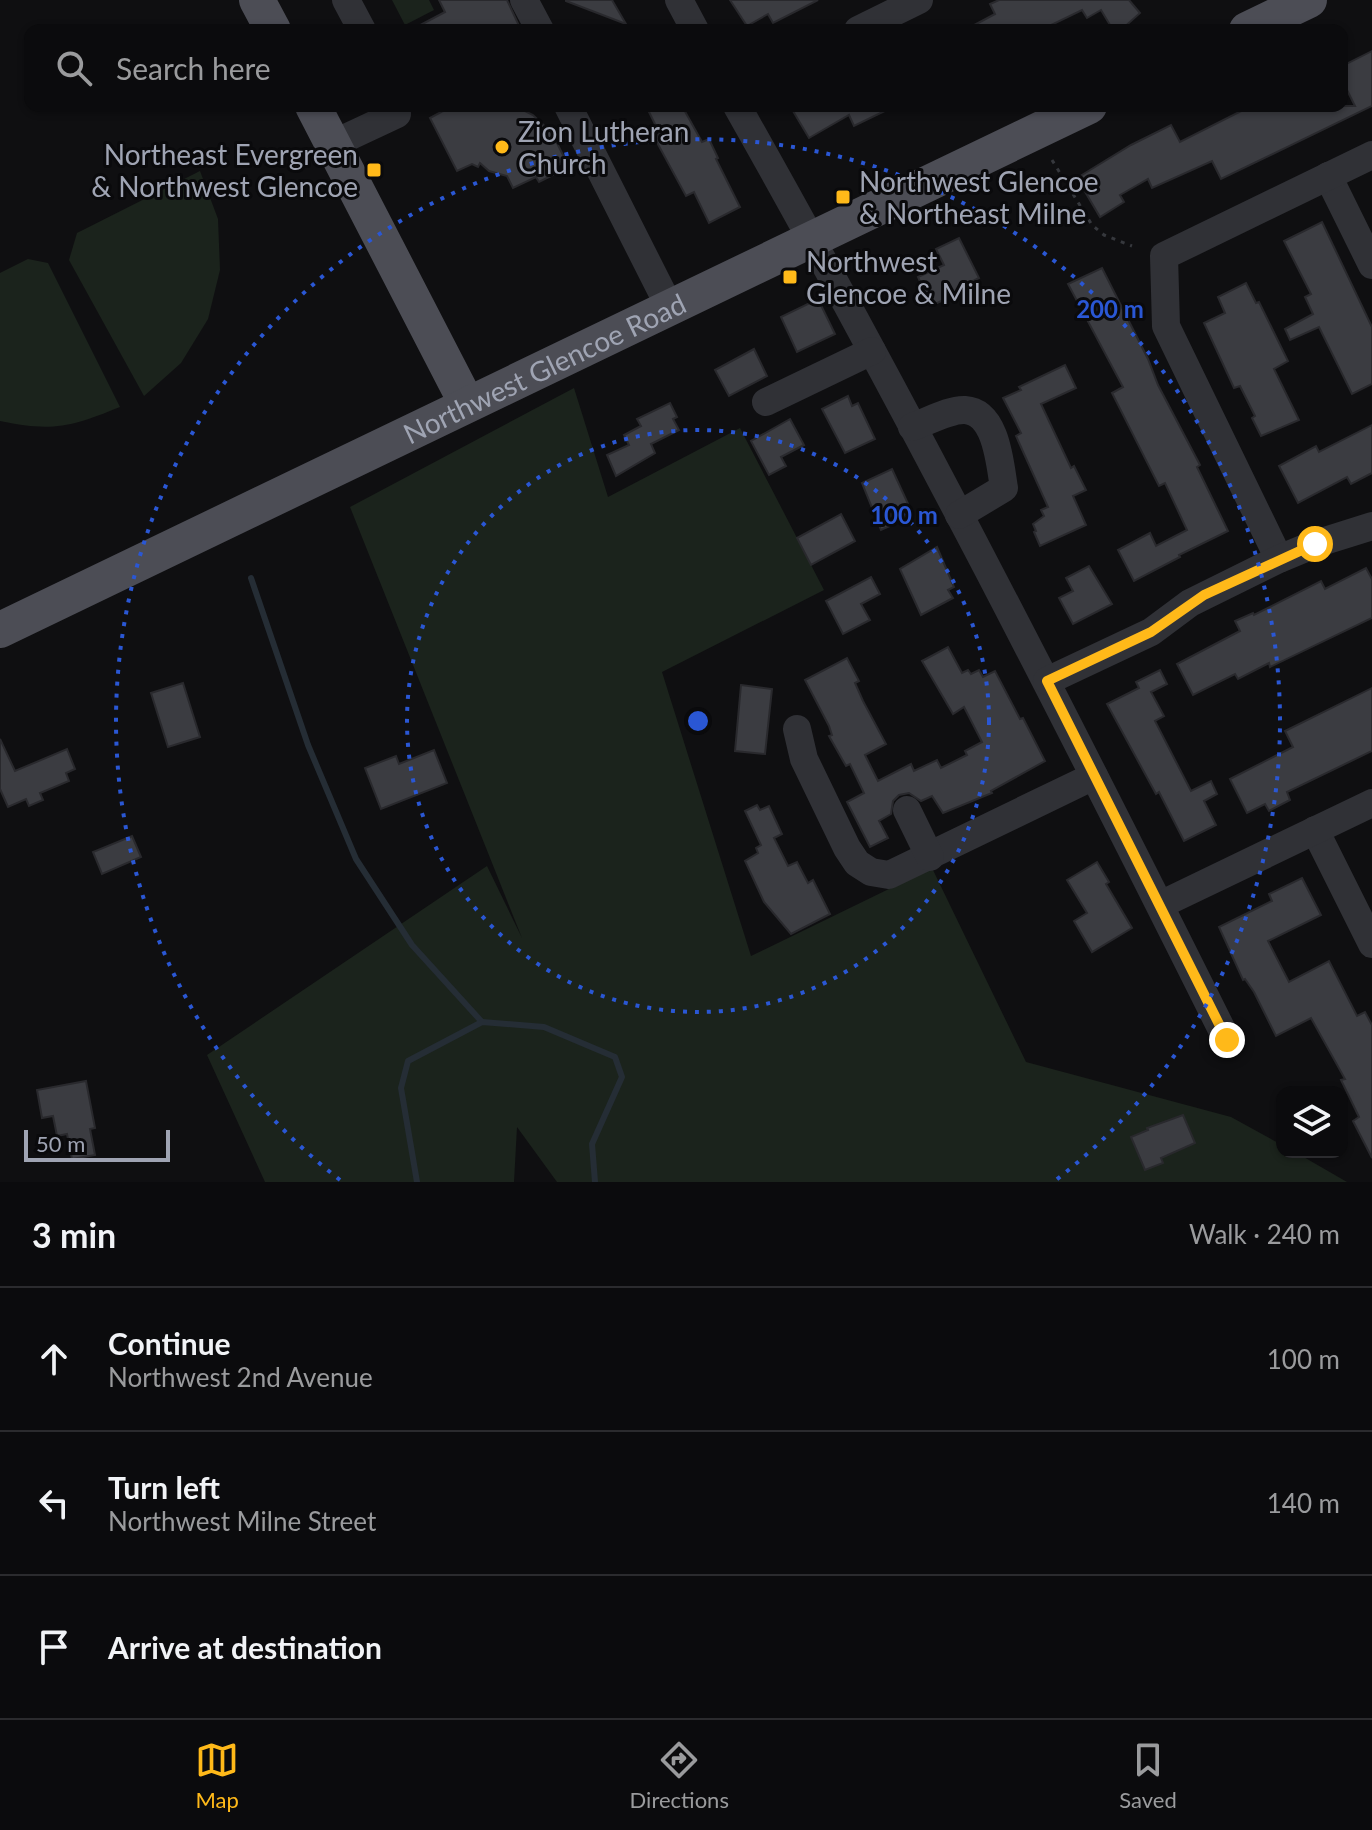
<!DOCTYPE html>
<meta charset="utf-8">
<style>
:root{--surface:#0b0b0d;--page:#19191b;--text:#f1f3f6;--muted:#9a9b9d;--line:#2b2b2e;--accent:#ffb919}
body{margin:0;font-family:Lato,sans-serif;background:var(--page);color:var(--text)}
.controls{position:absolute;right:24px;bottom:24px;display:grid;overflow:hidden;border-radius:16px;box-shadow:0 2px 6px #0004}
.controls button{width:72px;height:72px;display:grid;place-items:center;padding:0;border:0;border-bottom:2px solid var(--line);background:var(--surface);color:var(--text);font:40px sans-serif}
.scale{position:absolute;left:24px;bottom:20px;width:146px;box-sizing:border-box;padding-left:8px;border:4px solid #9fa4b3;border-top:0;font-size:22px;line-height:28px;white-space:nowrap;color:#9fa4b3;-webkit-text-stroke:6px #0a0a0c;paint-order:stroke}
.stop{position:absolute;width:24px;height:24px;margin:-18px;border:6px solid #ffb919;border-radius:50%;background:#fff}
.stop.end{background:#ffb919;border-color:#fff;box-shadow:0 2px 8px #0008}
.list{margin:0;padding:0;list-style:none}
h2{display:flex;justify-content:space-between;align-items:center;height:104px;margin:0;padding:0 32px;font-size:34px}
h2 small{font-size:26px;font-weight:400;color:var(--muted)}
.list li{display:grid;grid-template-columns:52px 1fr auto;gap:24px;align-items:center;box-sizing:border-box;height:144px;padding:0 32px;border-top:2px solid var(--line)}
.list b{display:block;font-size:30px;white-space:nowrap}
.list p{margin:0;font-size:26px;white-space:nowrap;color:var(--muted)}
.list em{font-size:26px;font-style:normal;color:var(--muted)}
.icon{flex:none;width:44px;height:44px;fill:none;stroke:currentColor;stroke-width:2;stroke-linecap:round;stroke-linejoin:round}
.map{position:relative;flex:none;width:1372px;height:1182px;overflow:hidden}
.search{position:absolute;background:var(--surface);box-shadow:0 2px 6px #0004;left:24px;right:24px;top:24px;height:88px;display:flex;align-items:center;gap:20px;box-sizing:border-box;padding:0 28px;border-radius:16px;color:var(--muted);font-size:30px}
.sheet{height:536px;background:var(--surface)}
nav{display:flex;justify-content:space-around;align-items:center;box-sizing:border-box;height:112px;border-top:2px solid var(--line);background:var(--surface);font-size:22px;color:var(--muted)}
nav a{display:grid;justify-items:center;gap:4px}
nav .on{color:var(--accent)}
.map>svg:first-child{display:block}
.green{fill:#1b231c}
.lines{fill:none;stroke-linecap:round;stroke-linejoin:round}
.stream{stroke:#252d35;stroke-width:6}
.building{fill:#3b3c41;stroke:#29292d;stroke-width:2}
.path{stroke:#36383d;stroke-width:3;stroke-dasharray:4 6;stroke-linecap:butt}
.minor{stroke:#303136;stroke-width:28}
.major{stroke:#4c4d55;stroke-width:36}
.route{stroke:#ffb919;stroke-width:10}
.ring{fill:none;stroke:#2a57d4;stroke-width:4;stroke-dasharray:4 8}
.poi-dot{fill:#ffb919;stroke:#0a0a0c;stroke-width:3}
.labels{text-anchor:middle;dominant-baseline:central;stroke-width:6;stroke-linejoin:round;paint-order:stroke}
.poi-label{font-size:28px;fill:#9fa4b3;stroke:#0a0a0c;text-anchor:start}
.street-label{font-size:28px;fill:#9fa4b3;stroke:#0a0a0c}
.centre{fill:#2a57d4;stroke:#0a0a0c;stroke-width:4}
.ring-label{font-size:24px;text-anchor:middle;font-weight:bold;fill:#2a57d4;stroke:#0a0a0c;stroke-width:6;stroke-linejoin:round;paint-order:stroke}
</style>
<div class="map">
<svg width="1372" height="1182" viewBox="0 0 1372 1182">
<rect width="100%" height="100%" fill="#0f0f11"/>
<!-- green -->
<g class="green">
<path d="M392 0H429L434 10 405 25Z"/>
<path d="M200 171 218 219 220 270 208 319 181 363 144 396 69 260 77 233Z"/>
<path d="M28 259 48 263 120 407C71 427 52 432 0 421V273Z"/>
<path d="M574 388 608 497 740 428 824 590 662 672 751 956 932 868 1026 1062 1231 1117 1282 1145V1152H1295L1347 1182H557L517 1127 514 1182H265L207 1055 487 866 522 938 350 507Z"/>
</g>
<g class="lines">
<!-- stream -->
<g class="stream">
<path d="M251 578 308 745 356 859 412 945 482 1022"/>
<path d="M417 1182 401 1088 408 1061 482 1022 544 1027 615 1057 622 1077 592 1144 595 1182"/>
</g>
</g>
<!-- building -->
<g class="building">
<path d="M439 0H507L521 30H411L445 12Z"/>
<path d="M566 0H612L626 24 566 1Z"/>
<path d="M730 0H818L773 23 768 14 747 26Z"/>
<path d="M999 0H1129L1140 13 1121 30H1113L1101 10 1087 18 1082 10 1041 30H965L995 14 990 4Z"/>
<path d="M1372 51V106L1221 179 1212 161 1152 188 1148 179 1120 195 1124 202 1100 217 1077 178 1131 145 1171 125 1180 142 1251 106H1355L1342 80V66Z"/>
<path d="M452 106H515L533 115 552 133 566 161 550 169 553 175 539 182 536 177 513 188 507 176 489 171 480 163 478 167 472 164 457 171 430 118Z"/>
<path d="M646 106H682L702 142 709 139 718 158 716 159 740 207 709 223 694 192 686 196 654 137 660 134Z"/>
<path d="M790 106H895L854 126 849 115 809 138Z"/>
<path d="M1322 222 1372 327V384L1352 394 1319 327 1290 340 1285 329 1313 314 1305 297 1311 294 1284 241Z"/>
<path d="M959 238 979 278 969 283 971 287 931 306 918 277 944 265 936 249Z"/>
<path d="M1102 268 1148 359 1158 385 1200 465 1197 467 1228 531 1179 555 1180 557 1134 581 1118 550 1150 533 1156 546 1187 530 1165 483 1159 486 1112 393 1123 387 1068 284Z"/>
<path d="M1246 283 1256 303 1259 302 1288 361 1274 369 1299 420 1261 436 1252 418 1255 416 1240 386 1234 388 1204 323 1225 313 1218 297Z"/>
<path d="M818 299 835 334 797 352 781 317Z"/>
<path d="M754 349 767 376 729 396 715 370Z"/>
<path d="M1065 365 1076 388 1041 404 1071 468 1074 466 1086 490 1073 496 1086 525 1040 546 1034 532 1036 531 1033 524 1044 516 1041 510 1048 507 1016 436 1021 433 1003 398 1021 390 1019 387Z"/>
<path d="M848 396 852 406 858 403 875 439 845 453 822 409Z"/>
<path d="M670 403 677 417 673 419 679 430 651 444 655 453 616 476 607 455 629 445 624 435 641 426 637 419Z"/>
<path d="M790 419 804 445 781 457 786 466 769 475 751 441Z"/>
<path d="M1372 425V473L1351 484 1347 477 1298 503 1279 466 1316 446 1319 452Z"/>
<path d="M892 469 909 506 903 508 908 518 881 530 862 483Z"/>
<path d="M841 514 855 541 811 565 797 538Z"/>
<path d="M937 547 954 587 948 590 953 598 921 615 900 569Z"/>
<path d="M1089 566 1112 604 1073 624 1059 598 1073 591 1066 578Z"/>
<path d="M1366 568 1372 579V618L1270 667 1269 663 1238 679 1235 674 1193 695 1177 664 1240 631 1235 621 1253 613 1254 615 1321 581 1325 589Z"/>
<path d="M871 577 880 594 861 604 870 620 843 634 826 601Z"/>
<path d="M948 647 962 673 968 670 971 674 979 670 983 677 995 671 1020 719 1023 718 1045 761 991 791 992 793 943 813 932 796 921 801 909 793 899 795 893 801 891 814 879 821 888 838 870 847 847 802 864 793 850 764 846 766 829 736 832 735 829 726 805 680 847 658 859 681 855 683 863 701 886 744 865 755 878 781 911 764 914 771 937 760 941 768 967 755 965 751 982 742 964 707 953 714 922 661Z"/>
<path d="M1160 670 1167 684 1151 692 1164 716 1155 721 1191 791 1211 781 1217 794 1204 801 1216 825 1184 841 1159 792 1156 794 1107 704 1139 688 1136 682Z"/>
<path d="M183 683 200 737 168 747 151 693Z"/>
<path d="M741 685 772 689 765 754 735 751Z"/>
<path d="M1372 688V751L1287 792 1290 800 1269 811 1265 804 1247 813 1230 779 1293 747 1285 731Z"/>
<path d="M0 739 15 771 67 749 75 769 66 773 69 781 40 793 43 800 29 806 26 799 8 807 0 789Z"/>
<path d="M434 750 447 783 381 809 365 768 396 756 399 764Z"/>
<path d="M757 805 760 810 769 806 782 834 774 838 788 866 797 862 808 883 813 880 830 914 791 934 764 902 745 861 758 853 756 848 761 845 745 811Z"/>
<path d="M132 836 141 857 102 874 93 852Z"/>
<path d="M1097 862 1109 882 1106 884 1132 928 1092 952 1074 921 1087 913 1067 880Z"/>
<path d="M1302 878 1321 915 1268 941 1289 982 1329 961 1357 1016 1365 1012 1372 1025V1158L1353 1121 1359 1117 1341 1080 1345 1079 1311 1018 1276 1036 1254 992 1245 979 1243 980 1219 927 1272 901 1269 894Z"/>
<path d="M86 1081 95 1128 90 1129 95 1155 72 1159 67 1134 57 1136 53 1116 42 1118 37 1090Z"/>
<path d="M1183 1115 1195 1143 1161 1158 1163 1163 1145 1170 1131 1137 1148 1130 1147 1128Z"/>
</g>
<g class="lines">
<!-- path -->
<path class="path" d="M1052 160 1092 225 1104 235 1132 246"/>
<!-- minor -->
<g class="minor">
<path d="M346 0 362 30"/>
<path d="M524 0 540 30"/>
<path d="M679 0 695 30"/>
<path d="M858 30 919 0"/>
<path d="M568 106 670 308"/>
<path d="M737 106C910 412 1070 725 1227 1040"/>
<path d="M333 144 397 114"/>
<path d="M1328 176 1372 265"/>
<path d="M766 402 872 351"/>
<path d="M912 427C927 422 950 409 965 410 997 412 1000 465 1004 488L959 515"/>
<path d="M1279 559 1166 326 1164 256 1372 155"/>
<path d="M1047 681 1151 632 1190 603 1279 559 1315 544 1372 526"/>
<path d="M797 729 804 759 847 848 857 863 871 872 889 875 1094 776"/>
<path d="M907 810 930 857"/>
<path d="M1315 830 1372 944"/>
<path d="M1160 905 1372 803"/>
</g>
<!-- major -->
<g class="major">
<path d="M257 0 273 30"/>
<path d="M1247 30 1309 0"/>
<path d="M313 106 467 404"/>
<path id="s1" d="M0 630 1089 106"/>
</g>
</g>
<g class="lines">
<!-- route -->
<path class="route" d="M1227 1040 1047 681 1151 632 1204 595 1315 544"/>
</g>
<!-- distance rings -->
<g class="ring">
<circle cx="698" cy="721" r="291"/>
<path d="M340 1180A582 582 0 1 1 1056 1180"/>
</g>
<!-- markers -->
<g class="poi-dot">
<circle cx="502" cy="147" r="8"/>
<rect x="366" y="162" width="16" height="16" rx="4"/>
<rect x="835" y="189" width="16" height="16" rx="4"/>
<rect x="782" y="269" width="16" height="16" rx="4"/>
</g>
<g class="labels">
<!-- poi labels -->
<g class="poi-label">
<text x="518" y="131">Zion Lutheran<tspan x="518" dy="32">Church</tspan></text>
<text x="358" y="154" text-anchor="end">Northeast Evergreen<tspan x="358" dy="32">&amp; Northwest Glencoe</tspan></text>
<text x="859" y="181">Northwest Glencoe<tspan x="859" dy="32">&amp; Northeast Milne</tspan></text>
<text x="806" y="261">Northwest<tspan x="806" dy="32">Glencoe &amp; Milne</tspan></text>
</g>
<!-- street labels -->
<g class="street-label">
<text stroke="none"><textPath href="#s1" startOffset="604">Northwest Glencoe Road</textPath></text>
</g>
</g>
<circle cx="698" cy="721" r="12" class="centre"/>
<g class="ring-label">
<text x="1110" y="318">200 m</text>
<text x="904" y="524">100 m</text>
</g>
</svg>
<div class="controls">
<button><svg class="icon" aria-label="layers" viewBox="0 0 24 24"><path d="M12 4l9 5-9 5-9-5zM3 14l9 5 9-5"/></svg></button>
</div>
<div class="scale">50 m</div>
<div class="stop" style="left:1315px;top:544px"></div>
<div class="stop end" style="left:1227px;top:1040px"></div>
<div class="search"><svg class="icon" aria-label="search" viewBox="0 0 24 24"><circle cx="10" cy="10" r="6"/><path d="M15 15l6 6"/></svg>Search here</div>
</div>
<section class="sheet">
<h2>3 min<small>Walk · 240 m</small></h2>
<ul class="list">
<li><svg class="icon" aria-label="ahead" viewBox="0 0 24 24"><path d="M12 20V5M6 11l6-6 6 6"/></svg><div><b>Continue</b><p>Northwest 2nd Avenue</p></div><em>100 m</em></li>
<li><svg class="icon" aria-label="left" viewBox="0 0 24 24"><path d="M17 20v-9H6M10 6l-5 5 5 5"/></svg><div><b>Turn left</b><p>Northwest Milne Street</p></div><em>140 m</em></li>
<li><svg class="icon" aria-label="arrive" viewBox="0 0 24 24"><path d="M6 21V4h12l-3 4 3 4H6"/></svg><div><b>Arrive at destination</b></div></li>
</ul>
</section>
<nav>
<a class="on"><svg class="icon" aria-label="map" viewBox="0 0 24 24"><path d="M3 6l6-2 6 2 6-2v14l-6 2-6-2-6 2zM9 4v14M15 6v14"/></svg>Map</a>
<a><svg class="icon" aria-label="directions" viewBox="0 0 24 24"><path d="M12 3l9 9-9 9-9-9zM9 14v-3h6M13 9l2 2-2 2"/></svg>Directions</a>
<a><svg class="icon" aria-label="saved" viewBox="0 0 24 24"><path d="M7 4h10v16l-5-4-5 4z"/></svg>Saved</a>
</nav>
